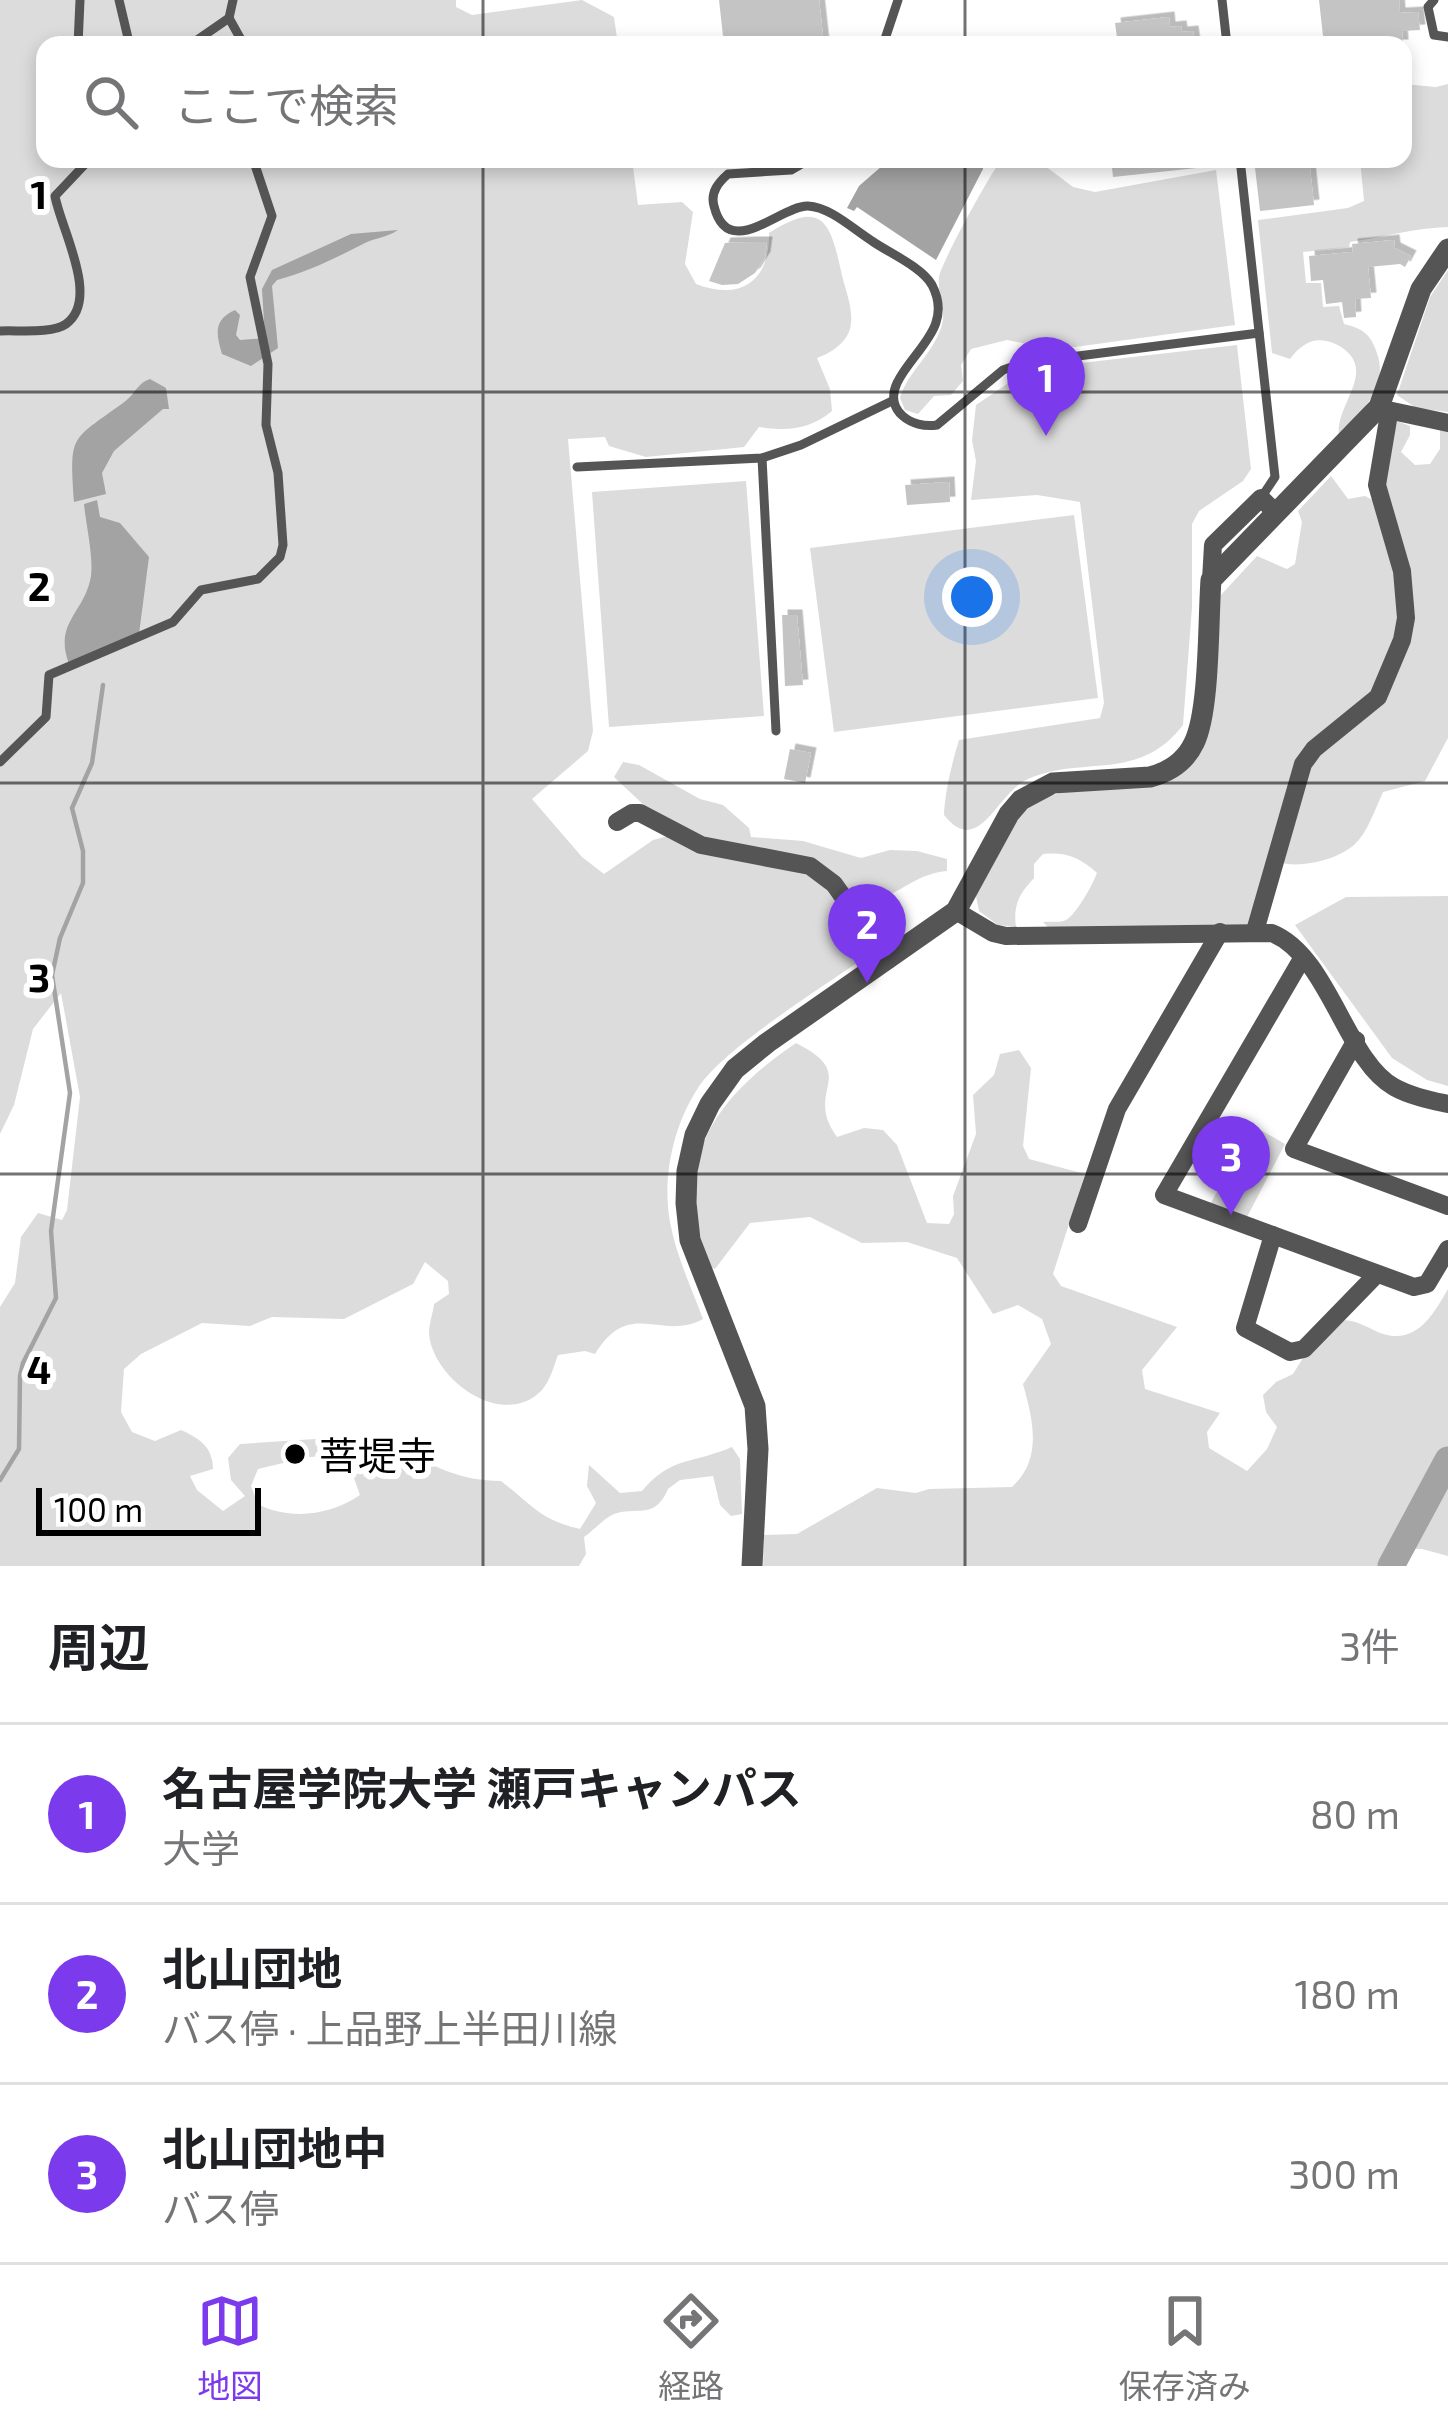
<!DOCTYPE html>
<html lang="ja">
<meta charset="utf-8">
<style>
:root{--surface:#fff;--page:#f6f6f6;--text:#202124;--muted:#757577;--line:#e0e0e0;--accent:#7c3aed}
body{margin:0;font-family:"Exo 2","Noto Sans JP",sans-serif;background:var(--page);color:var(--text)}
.scale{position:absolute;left:36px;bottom:30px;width:225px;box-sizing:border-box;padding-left:12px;border:6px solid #000;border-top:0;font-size:33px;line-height:42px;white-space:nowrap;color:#000;-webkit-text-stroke:9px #fff;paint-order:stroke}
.you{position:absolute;left:972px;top:597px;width:42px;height:42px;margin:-30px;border:9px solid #fff;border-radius:50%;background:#1a73e8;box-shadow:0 0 0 18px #1a73e833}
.badge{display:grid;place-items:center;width:78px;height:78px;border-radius:50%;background:var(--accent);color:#fff;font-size:39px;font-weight:700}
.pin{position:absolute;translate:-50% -99px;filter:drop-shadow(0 3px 6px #0008)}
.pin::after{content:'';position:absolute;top:63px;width:42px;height:36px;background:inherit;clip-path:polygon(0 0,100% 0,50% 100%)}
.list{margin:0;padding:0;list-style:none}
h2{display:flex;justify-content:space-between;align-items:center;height:156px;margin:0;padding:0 48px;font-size:51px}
h2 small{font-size:39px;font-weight:400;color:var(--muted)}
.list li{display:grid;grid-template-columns:78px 1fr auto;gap:36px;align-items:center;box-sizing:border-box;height:180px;padding:0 48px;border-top:3px solid var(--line)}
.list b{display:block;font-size:45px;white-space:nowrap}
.list p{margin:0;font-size:39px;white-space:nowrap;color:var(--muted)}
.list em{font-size:39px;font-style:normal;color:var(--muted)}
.icon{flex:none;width:66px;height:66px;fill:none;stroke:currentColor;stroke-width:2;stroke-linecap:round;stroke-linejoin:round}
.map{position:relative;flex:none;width:1448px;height:1566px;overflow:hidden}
.search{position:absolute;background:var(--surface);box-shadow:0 6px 18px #0003;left:36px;right:36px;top:36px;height:132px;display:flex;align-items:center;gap:30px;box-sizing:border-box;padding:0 42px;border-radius:24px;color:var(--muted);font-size:45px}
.sheet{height:696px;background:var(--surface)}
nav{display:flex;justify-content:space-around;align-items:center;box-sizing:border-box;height:168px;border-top:3px solid var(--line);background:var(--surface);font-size:33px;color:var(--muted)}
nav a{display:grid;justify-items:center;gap:6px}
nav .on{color:var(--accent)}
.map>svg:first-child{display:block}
.green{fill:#dcdcdc;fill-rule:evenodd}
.water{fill:#a3a3a3}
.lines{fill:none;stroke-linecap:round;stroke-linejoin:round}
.stream{stroke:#a3a3a3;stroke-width:4.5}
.river{stroke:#a3a3a3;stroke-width:27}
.building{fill:#c4c4c4;filter:url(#shadow)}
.service{stroke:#555;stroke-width:9}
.minor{stroke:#555;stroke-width:18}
.tertiary{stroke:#555;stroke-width:21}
.grid{fill:none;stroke:#000;stroke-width:3;stroke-opacity:0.55}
.poi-dot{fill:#000;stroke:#fff;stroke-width:4.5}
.labels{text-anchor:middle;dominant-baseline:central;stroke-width:12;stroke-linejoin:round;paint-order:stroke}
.poi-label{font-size:39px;fill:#000;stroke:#fff;text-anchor:start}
.grid-label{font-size:39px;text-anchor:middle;font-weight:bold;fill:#000;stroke:#fff;stroke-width:12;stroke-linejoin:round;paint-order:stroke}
</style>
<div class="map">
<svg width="1448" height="1566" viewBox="0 0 1448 1566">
<defs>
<filter id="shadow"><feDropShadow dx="5.5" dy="-5.5" stdDeviation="0" flood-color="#0004"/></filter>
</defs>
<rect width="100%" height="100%" fill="#fff"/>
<!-- green -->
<g class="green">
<path d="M0 0H456V7L472 15 582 0 614 17 618 45H45V159H632L638 205 682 202 693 212 685 264 696 284C740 301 770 282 769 233 821 200 830 220 841 271 845 291 858 317 847 336 840 347 828 354 817 358L830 389 832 411C809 430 788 431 759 427L744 447 646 457 609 446 605 437 568 439 593 731 588 751 532 799 582 857 604 874 653 840 668 836 804 870 828 887 874 951C831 982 723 1048 698 1088 673 1126 662 1178 670 1222 676 1255 691 1287 703 1319 661 1342 630 1297 595 1354L585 1351 558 1355C554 1366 550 1381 542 1390 503 1431 432 1379 429 1333 429 1324 433 1313 434 1304L449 1294 448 1281 425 1262 413 1284 344 1319 272 1317 250 1326 202 1323 141 1354 124 1369 121 1412 132 1432 155 1441 181 1430C199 1438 213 1447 213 1469L190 1476 197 1490 223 1511 245 1496 231 1480 228 1458 240 1444 331 1438 354 1443 399 1440C425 1467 464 1481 501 1481 531 1504 540 1520 580 1529L596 1503 587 1486 589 1465 620 1493 642 1491C671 1456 693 1464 732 1447L740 1459 742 1514 731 1516 720 1505 713 1476 680 1480 668 1489C655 1519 640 1507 617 1513 607 1515 593 1531 584 1537L586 1554 579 1566H0V1307L15 1283 21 1237 38 1213 62 1220 67 1210 80 1097 61 993 33 1029 14 1105 0 1134ZM333 1456 349 1464 360 1495C331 1515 290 1521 258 1504L251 1486 258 1469 308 1457Z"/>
<path d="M1403 84 1436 87 1448 84V227C1415 228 1384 237 1350 242L1349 247 1303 252 1306 283H1321L1323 307 1339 306 1344 324C1363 329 1370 333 1377 353 1389 388 1361 412 1339 435 1335 405 1378 371 1341 347 1333 342 1322 339 1313 341 1303 344 1296 351 1290 359L1272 353 1258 220 1348 208 1364 201 1360 159H1403Z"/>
<path d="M1002 159H1036L1073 187 1095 192 1216 170 1235 325 1075 347H1041L1007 340 971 349 961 365 963 381 951 395 934 396 918 414 905 410 900 398C907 374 929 357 939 333 949 312 937 298 939 277 941 263 991 172 1002 159Z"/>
<path d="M1448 270V412L1416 408 1397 395 1430 297Z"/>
<path d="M1237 345 1251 469 1243 481 1199 511 1192 524V607L1183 725C1139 783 1081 755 1028 779 996 793 979 859 944 815 945 791 952 763 959 740L1100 718 1104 703 1080 502 1037 495 971 500 976 461 972 440 976 405 1029 369Z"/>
<path d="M1397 421 1410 426V435L1401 452 1415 465 1430 464 1440 449V430L1448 429V738L1425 781 1383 792C1375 809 1368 832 1354 845 1337 860 1299 869 1278 862L1306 767 1366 715 1407 640 1382 490Z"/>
<path d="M1331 476 1348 499 1365 496 1375 501 1398 574 1401 618 1380 685 1312 746 1249 925 1049 928 1043 922C1051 921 1059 923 1066 920 1076 915 1093 884 1097 873 1079 857 1066 852 1043 854L1034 864V878C1019 894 1013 905 1016 927L998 925 979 911 975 891C989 867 1002 829 1023 811 1072 770 1144 808 1190 765L1220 596 1257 556 1287 569 1295 564 1302 522 1298 511Z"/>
<path d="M746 481 764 716 609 727 592 492Z"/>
<path d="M1074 515 1098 698 834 732 810 548Z"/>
<path d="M623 762 639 765 700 799 723 805 749 828 751 837 803 841 861 858 890 850 917 851 947 859V871C912 874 898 898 864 903L830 872 704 840 647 808 614 777Z"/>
<path d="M1448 896V1086L1427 1080 1392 1058 1295 925 1346 897Z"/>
<path d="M796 1043C862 1076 802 1089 837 1137L864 1128 883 1130 897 1145 927 1223 949 1224 954 1214 953 1196 976 1134 973 1095 994 1075 1000 1054 1019 1050 1031 1068 1023 1146 1029 1159 1085 1174 1053 1274 1061 1286 1177 1327 1142 1370 1145 1389 1220 1413 1207 1432 1209 1448 1247 1471 1267 1449 1277 1427 1266 1412 1263 1395 1276 1382 1293 1374 1306 1353 1343 1320C1359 1321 1366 1327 1380 1333 1416 1346 1433 1315 1448 1289V1556L1422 1549 1396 1548 1386 1566H763L764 1535 797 1534 877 1488 916 1493 929 1489 1012 1487C1043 1459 1033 1420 1023 1384L1051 1344 1042 1319 1018 1305 993 1314 957 1258 907 1242 862 1243 810 1217 750 1223 715 1269 710 1267C668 1165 712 1100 796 1043Z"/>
<path d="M1252 1125 1285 1144 1247 1217 1210 1205Z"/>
</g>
<!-- water -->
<g class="water">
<path d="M890 159H983V169L936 260 857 207 854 211 847 208 859 186Z"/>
<path d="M398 230C386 238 373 238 361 245 334 259 307 272 277 280L272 286 278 348 251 366 222 354C216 334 213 320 235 310L240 315 236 335 240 340 265 338 262 289 272 270 351 234Z"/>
<path d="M150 379 166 388 169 409H163L114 451 102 473 106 494 74 502C70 434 69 442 123 403 136 394 136 384 150 379Z"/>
<path d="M97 500 100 517 120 523 149 557 139 634 69 664C54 624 82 614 90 581 95 562 86 526 84 504Z"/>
</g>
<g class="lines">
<!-- stream -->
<path class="stream" d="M0 1480 19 1449 20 1376 23 1363 56 1298 51 1231 70 1093 52 975 60 938 83 883V851L72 808 92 763 103 685"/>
<!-- river -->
<path class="river" d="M1391 1566 1448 1460"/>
</g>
<!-- building -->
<g class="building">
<path d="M719 0H819L824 45H724Z"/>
<path d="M1319 0H1399L1400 13 1418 12 1420 30 1402 31 1403 45H1324Z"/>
<path d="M1169 17 1170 27 1181 26 1182 32 1193 31 1195 45H1118L1115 23Z"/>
<path d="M1111 159H1205L1206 167 1113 177Z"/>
<path d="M1254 159H1309L1314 205 1260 211Z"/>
<path d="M1394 240 1395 248 1411 256 1405 267 1400 264 1368 267 1371 298 1355 299 1356 317 1344 318 1342 302 1326 304 1323 280 1311 281 1309 256 1353 252 1352 244Z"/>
<path d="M752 242H767L765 257 755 273 738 284 722 285 709 281 725 243Z"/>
<path d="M949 482 950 502 907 505 905 485Z"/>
<path d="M782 615H797L803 685 785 686Z"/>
<path d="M790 749 811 753 805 783 784 779Z"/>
</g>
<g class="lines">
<!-- service -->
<g class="service">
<path d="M119 0 128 38 134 45"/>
<path d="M1222 0 1227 45"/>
<path d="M1434 0 1428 7 1434 35 1448 37"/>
<path d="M229 18 244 45"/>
<path d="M78 45 80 0"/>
<path d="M190 45 229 18 233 0"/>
<path d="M883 45 898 0"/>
<path d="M810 159 791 170 728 174C719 182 710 192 714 206 728 263 781 205 808 206 830 207 853 229 872 241 889 253 922 267 932 285 954 327 913 350 897 383 884 411 912 429 937 425L1003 370 1023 363 1259 333"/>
<path d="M1240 159 1275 477 1261 498"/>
<path d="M0 331C18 330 52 334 66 324 101 299 60 227 55 196L90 159"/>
<path d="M762 458 776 731"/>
<path d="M577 467 762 458 801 445 892 401"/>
<path d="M0 762 46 717 49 675 173 622 201 590 258 579 280 557 283 545 278 473 266 425 268 364 250 277 272 216 253 159"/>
</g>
<!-- minor -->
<g class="minor">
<path d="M1383 409 1448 423"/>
<path d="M1211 580 1213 545 1261 498 1276 513"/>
<path d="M617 822 632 813H640L701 845 810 866 834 884 888 960"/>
<path d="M956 911 993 933 1006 936 1272 933C1329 956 1346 1061 1394 1087 1410 1096 1430 1100 1448 1104"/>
<path d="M1255 931 1303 764 1314 749 1378 697 1402 640 1406 618 1402 571 1377 485 1389 414"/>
<path d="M1303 957 1164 1195 1414 1287 1427 1284 1448 1249"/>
<path d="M1356 1040 1294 1149 1448 1206"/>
<path d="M1078 1224 1117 1109 1220 932"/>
<path d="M1273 1235 1245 1328 1290 1352 1304 1349 1376 1275"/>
</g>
<!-- tertiary -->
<path class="tertiary" d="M752 1566 758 1449 755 1406 690 1240 686 1203 687 1171 695 1135 710 1104 735 1069 767 1043 956 911 1009 814 1021 800 1053 783 1150 777C1169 772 1185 762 1194 743 1210 711 1208 620 1211 580L1379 407 1421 289 1448 249"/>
</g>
<!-- grid -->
<path class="grid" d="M483 0V45M965 0V45M483 159V1566M965 159V1566M0 392H1448M0 783H1448M0 1174H1448"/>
<!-- markers -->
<circle class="poi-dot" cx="295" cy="1454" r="12"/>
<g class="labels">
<!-- poi labels -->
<g class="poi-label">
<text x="319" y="1454">菩堤寺</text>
</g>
</g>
<g class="grid-label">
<text x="39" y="209">1</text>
<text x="39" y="601">2</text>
<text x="39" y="992">3</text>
<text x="39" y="1384">4</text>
</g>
</svg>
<div class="scale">100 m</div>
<div class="you"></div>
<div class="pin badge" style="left:1046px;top:436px">1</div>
<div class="pin badge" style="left:867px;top:983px">2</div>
<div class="pin badge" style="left:1231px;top:1215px">3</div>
<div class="search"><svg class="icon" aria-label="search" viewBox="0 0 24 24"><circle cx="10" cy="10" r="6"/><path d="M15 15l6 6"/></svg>ここで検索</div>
</div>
<section class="sheet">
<h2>周辺<small>3件</small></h2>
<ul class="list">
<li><span class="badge">1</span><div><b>名古屋学院大学 瀬戸キャンパス</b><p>大学</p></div><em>80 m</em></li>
<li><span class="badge">2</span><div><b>北山団地</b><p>バス停 · 上品野上半田川線</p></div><em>180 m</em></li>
<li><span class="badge">3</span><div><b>北山団地中</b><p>バス停</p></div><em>300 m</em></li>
</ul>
</section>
<nav>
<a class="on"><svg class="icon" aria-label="map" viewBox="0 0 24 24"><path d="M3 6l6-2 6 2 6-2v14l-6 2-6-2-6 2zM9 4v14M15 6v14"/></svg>地図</a>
<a><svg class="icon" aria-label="directions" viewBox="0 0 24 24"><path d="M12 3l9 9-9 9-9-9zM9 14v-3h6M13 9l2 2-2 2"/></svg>経路</a>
<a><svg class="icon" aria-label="saved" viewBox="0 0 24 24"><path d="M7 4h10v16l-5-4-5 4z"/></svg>保存済み</a>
</nav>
